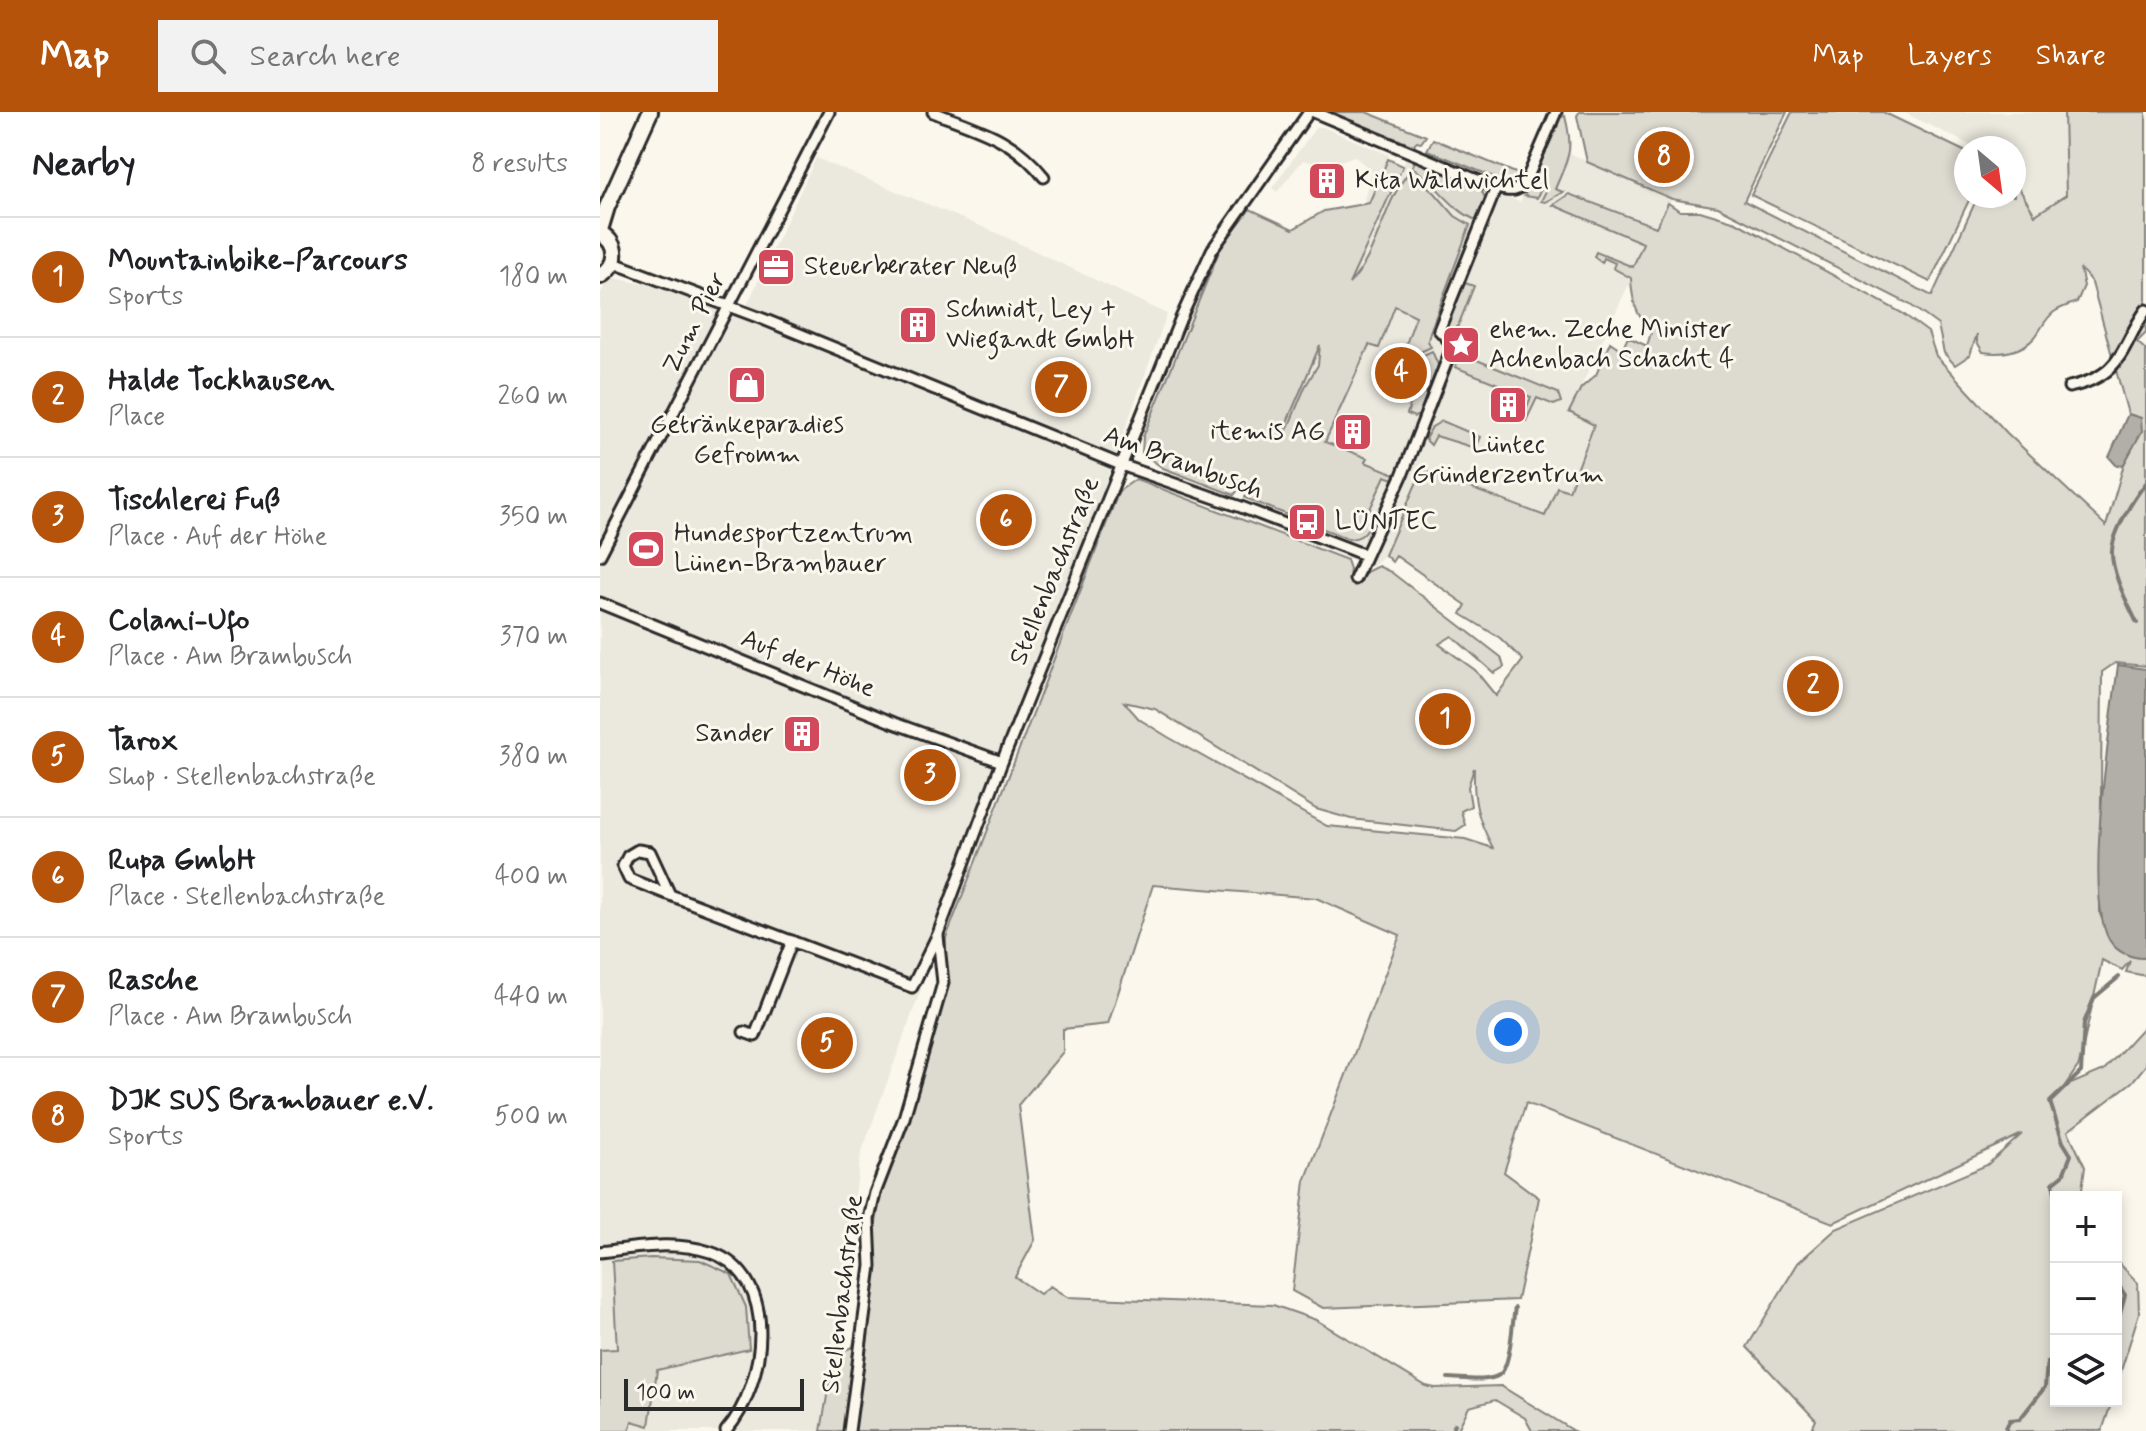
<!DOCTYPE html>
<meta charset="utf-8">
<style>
:root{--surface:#fff;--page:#f2f2f2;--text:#202124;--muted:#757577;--line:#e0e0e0;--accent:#b45309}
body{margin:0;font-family:Mynerve,sans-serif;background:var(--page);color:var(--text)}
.controls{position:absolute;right:24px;bottom:24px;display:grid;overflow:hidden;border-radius:0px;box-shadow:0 4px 12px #0003}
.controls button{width:72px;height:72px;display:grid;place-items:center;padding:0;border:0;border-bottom:2px solid var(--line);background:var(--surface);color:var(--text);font:40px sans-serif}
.compass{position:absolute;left:1354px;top:24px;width:72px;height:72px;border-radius:50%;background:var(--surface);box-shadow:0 4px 12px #0003;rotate:151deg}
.scale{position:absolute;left:24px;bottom:20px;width:180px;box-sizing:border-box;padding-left:8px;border:4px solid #2b2b2b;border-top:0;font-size:22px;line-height:28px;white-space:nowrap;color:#2b2b2b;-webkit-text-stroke:6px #fbf7ec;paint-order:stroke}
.you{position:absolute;left:908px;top:920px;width:28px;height:28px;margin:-20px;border:6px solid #fff;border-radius:50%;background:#1a73e8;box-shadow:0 0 0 12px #1a73e833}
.badge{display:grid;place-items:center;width:52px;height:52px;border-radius:50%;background:var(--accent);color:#fff;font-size:26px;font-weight:700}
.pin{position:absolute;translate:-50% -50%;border:4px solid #fff;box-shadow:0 2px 8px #0006}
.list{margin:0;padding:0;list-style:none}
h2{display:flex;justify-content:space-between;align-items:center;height:104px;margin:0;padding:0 32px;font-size:34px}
h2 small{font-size:26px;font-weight:400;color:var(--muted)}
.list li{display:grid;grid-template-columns:52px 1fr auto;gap:24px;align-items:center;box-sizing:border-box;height:120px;padding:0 32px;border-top:2px solid var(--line)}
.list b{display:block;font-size:30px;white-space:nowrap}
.list p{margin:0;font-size:26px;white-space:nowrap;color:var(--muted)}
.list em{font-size:26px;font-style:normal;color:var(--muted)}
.icon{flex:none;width:44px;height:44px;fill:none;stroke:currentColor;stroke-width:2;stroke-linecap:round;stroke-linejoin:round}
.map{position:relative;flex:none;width:1546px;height:1319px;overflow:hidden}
header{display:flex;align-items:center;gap:48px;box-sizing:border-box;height:112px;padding:0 40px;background:var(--accent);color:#fff}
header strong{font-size:38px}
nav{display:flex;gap:44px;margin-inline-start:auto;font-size:28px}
.search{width:560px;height:72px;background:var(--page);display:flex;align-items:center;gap:20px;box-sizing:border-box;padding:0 28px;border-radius:0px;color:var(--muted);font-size:30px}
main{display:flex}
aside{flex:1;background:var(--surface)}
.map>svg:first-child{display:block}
.built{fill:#ebe8de}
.green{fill:#dddad0;stroke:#84827e;stroke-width:2;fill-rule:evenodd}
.water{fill:#b1afa7;stroke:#7b7a75;stroke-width:2}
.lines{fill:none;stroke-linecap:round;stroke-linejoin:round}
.stream{stroke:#7b7a75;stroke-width:4}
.minor-casing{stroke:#2b2b2b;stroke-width:15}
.secondary-casing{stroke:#2b2b2b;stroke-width:20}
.minor{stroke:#fbf7ec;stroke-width:9}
.secondary{stroke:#fbf7ec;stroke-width:14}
.labels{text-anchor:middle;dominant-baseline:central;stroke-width:6;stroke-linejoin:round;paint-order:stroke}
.poi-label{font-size:26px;fill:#2b2b2b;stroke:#fbf7ec;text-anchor:start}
.street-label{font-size:26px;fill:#2b2b2b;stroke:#fbf7ec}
</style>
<header>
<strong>Map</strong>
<div class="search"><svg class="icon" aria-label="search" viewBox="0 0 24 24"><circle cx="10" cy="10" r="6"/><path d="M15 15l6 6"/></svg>Search here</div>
<nav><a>Map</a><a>Layers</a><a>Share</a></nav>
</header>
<main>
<aside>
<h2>Nearby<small>8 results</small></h2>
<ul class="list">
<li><span class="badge">1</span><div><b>Mountainbike-Parcours</b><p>Sports</p></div><em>180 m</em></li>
<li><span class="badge">2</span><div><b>Halde Tockhausen</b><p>Place</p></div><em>260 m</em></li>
<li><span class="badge">3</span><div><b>Tischlerei Fuß</b><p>Place · Auf der Höhe</p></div><em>350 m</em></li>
<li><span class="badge">4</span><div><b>Colani-Ufo</b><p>Place · Am Brambusch</p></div><em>370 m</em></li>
<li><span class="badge">5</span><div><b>Tarox</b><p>Shop · Stellenbachstraße</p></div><em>380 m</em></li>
<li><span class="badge">6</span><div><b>Rupa GmbH</b><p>Place · Stellenbachstraße</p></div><em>400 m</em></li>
<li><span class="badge">7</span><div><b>Rasche</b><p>Place · Am Brambusch</p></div><em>440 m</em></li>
<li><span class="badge">8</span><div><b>DJK SUS Brambauer e.V.</b><p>Sports</p></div><em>500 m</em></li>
</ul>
</aside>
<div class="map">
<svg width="1546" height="1319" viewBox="0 0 1546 1319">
<rect width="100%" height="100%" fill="#fbf7ec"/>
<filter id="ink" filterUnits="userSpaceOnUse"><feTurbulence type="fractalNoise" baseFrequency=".0125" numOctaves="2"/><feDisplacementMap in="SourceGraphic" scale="16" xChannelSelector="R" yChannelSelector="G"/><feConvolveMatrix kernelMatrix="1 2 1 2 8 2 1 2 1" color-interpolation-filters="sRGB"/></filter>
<g filter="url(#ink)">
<!-- built -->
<g class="built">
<path d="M1303 0H1464L1466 83 1434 103 1414 68V36H1376Z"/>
<path d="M716 15H723L789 43 770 91 764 88 771 58 754 44 726 54 703 48 677 80 672 76Z"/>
<path d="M949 32 1072 87 1056 115 969 82 1043 131 1033 155 1036 157 969 300 994 312 969 379 945 405 822 359 785 443 771 455 640 404 657 383 681 322 807 44 920 90Z"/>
<path d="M216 46 397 121 567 202 261 1042 220 1319H0V183L9 165 147 193Z"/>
</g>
<!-- green -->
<g class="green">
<path d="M730 0H766L826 24 821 31 816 30 814 34Z"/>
<path d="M979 0H1187L1144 89 1332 184 1378 84H1414V68L1435 103 1466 83 1464 0H1546V221L1537 230 1546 238V554L1515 551 1502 560 1500 802C1509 826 1517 846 1546 846V864L1526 860 1530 849 1522 858 1502 848 1479 953 1464 975 1504 958 1546 912V953L1532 970 1468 1019 1485 1055 1481 1085H1456V1289H1512L1502 1319H1211L1216 1308 1147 1235 1198 1151 1236 1117 1387 1053 1422 1022 1233 1111 926 991 904 1060 939 1086 917 1188 723 1196 692 1179 705 1069 800 823 716 786 553 773 508 912 463 917V940L418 993 435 1128 415 1165 440 1182 450 1174 467 1185 673 1193 716 1208 826 1274 835 1276 901 1274 974 1319H932L925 1306 895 1288 869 1295 857 1319H221L234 1242 253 1235 282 1078 345 884 346 826 519 379 536 367 747 448 750 457 749 466 760 470 766 460 778 454 791 460 901 545 904 555 894 561 852 524 839 532 875 558 896 584 923 548 900 526 861 502 866 493 796 444 792 450 785 443 822 358 945 404 957 375 969 379 994 313 969 300 981 276 996 263 1010 230 1022 238 1028 225 1047 234 1052 217C1035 206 1032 186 1031 166L1013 156 1015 151 1004 146 1002 151 994 145 996 140 1033 155 1043 131 953 93 969 82 1056 115 1068 91 1080 99H1100L1136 110 1302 201 1328 220 1336 244 1407 321 1506 414 1524 352 1541 319V306L1528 302 1492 171 1480 156 1484 174 1477 190C1469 193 1461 195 1454 200 1445 207 1442 216 1435 225 1422 240 1401 243 1383 240L1377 230V222L1370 243 1355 253 1344 241 1338 213 1309 192 1118 95 1072 87 987 50 977 4ZM524 590 555 597 716 697 751 707 856 719 865 713 861 699 871 694 868 675 874 656C873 689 877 706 893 736L865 727 727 714 568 625 539 607Z"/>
<path d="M1192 0H1283L1366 40V84H1371L1330 170 1151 83Z"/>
<path d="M965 4C974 39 969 44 955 77L963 80 945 90 941 89 946 79 941 77 937 86 924 84 958 13 957 6Z"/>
<path d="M833 27 923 64 919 70 911 72 827 38Z"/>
<path d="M788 47 803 54 749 172C779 142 782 91 810 59L835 81 855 104 870 113 830 220 828 229 831 235 816 242 804 238 816 204 795 194 779 236 769 233 725 330 767 346 765 350 795 362 794 367 785 364 765 408 771 411C765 422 761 426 749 427L645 386 648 376 643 372 634 383 563 356 542 341 543 325 620 137 650 97 693 117 724 99 769 91ZM720 233 718 253 705 275 685 323 682 322Z"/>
<path d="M816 47 881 77 885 86 876 108C850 97 836 70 812 55Z"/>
<path d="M865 171 874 174 858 214 851 220 847 213Z"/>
<path d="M832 239 838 253 833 273 815 264 813 254 819 245Z"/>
<path d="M862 242 958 281 961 290 954 293 937 286 926 309 922 307 931 285 855 255Z"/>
<path d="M810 273 829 281 820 303 814 305 807 302 810 293 796 288 801 276Z"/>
<path d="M842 309 880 325 875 336 836 324 831 333 825 327 832 315Z"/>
<path d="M51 1146 100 1148 131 1162 146 1195 149 1237 57 1258 49 1314 32 1309 29 1319H0V1238L17 1237 12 1149Z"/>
<path d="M1516 1148 1538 1171 1539 1201 1516 1275Z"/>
</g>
<!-- water -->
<g class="water">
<path d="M1528 302 1541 306 1542 319 1524 352 1517 354 1509 345Z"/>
<path d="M1518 553 1546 557V846C1534 846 1522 843 1513 833 1480 797 1512 604 1518 553Z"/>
</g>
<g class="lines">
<!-- stream -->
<g class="stream">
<path d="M1537 511C1528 492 1511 461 1512 439 1513 419 1534 386 1546 371"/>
<path d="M1456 1085 1453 1071 1463 1063 1471 1043 1463 1030 1450 990 1481 960 1484 911 1494 886 1519 865"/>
<path d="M1516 1169 1525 1183 1516 1215"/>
<path d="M848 1266C862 1266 887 1271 899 1263 911 1256 912 1210 915 1196"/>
<path d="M852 1319 855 1312"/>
<path d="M1408 1319 1406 1316 1410 1308 1420 1307 1445 1275 1447 1250 1456 1247"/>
</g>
<!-- minor casing -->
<g class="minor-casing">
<g id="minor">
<path d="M333 0C379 18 412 25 444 65"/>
<path d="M714 0 896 76C910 79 918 82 927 67L956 0"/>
<path d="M14 151 163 207 521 353 641 395 765 443"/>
<path d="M1469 275C1524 263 1519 237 1546 198"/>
<path d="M0 443 229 0"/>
<path d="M755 467 801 366 853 233 839 218 896 76"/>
<path d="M0 491 294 611 402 650"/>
<path d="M70 783 29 767 23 754 28 744 38 738 50 740 70 783 312 875 338 822 402 650 580 208 612 138 709 0"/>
<path d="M144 920 155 924 192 829"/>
<path d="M0 1140C35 1136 75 1128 110 1140 182 1164 166 1273 126 1319"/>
<path d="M249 1319 271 1154 269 1107 275 1081 304 1006 343 871 338 824"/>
</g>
</g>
<!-- secondary casing -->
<g class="secondary-casing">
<g id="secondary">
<path d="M0 118 7 95 50 0"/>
<path d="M0 121C19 132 19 153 0 164"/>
</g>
</g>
<!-- minor -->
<use href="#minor" class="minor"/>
<!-- secondary -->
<use href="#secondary" class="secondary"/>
</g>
</g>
<!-- icons -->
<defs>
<g id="building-square" transform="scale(2)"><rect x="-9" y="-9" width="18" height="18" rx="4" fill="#d1495b" stroke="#fbf7ec"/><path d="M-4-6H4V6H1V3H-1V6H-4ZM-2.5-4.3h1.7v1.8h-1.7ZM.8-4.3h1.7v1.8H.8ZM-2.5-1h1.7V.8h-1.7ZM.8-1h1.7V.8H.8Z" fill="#fff"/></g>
<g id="office-square" transform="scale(2)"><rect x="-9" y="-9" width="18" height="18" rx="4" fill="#d1495b" stroke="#fbf7ec"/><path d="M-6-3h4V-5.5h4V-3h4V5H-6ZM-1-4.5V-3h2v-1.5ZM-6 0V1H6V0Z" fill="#fff"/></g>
<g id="sight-square" transform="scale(2)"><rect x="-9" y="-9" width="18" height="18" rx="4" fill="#d1495b" stroke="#fbf7ec"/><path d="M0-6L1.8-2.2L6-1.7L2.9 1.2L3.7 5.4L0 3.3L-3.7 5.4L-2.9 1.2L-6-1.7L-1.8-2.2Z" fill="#fff"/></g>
<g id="shop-square" transform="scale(2)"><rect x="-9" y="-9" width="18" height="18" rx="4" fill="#d1495b" stroke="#fbf7ec"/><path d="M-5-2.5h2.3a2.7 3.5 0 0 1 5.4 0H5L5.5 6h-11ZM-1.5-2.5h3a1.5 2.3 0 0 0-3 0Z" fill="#fff"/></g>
<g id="bus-square" transform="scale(2)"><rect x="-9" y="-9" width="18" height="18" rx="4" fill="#d1495b" stroke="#fbf7ec"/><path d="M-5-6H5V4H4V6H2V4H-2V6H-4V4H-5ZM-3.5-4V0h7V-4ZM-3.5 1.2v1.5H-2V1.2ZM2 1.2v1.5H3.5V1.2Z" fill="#fff"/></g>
<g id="stadium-square" transform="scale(2)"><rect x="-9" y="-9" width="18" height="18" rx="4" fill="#d1495b" stroke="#fbf7ec"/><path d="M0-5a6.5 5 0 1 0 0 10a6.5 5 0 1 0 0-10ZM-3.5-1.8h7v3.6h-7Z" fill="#fff"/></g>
</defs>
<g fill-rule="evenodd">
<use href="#building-square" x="727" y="69"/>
<use href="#office-square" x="176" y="155"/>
<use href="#building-square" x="318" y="213"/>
<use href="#sight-square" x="861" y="233"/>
<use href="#shop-square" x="147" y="273"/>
<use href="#building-square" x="908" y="293"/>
<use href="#building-square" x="753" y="320"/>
<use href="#bus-square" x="707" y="410"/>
<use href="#stadium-square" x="46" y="437"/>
<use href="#building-square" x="202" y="622"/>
</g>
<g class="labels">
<!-- poi labels -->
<g class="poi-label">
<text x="755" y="69">Kita Waldwichtel</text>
<text x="204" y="155">Steuerberater Neuß</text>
<text x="346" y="198">Schmidt, Ley +<tspan x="346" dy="30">Wiegandt GmbH</tspan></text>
<text x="889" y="218">ehem. Zeche Minister<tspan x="889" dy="30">Achenbach Schacht 4</tspan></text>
<text x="147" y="313" text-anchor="middle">Getränkeparadies<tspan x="147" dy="30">Gefromm</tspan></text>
<text x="725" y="320" text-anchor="end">itemis AG</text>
<text x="908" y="333" text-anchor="middle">Lüntec<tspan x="908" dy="30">Gründerzentrum</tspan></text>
<text x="735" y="410">LÜNTEC</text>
<text x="74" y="422">Hundesportzentrum<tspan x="74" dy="30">Lünen-Brambauer</tspan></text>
<text x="174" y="622" text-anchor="end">Sander</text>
</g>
<!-- street labels -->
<g class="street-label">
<text transform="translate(95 211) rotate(-63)">Zum Pier</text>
<text transform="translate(583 351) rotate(20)">Am Brambusch</text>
<text transform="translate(455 459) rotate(-68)">Stellenbachstraße</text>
<text transform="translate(208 552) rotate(22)">Auf der Höhe</text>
<text transform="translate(243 1182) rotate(-83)">Stellenbachstraße</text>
</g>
</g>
</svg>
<div class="controls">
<button>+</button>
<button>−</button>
<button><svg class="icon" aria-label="layers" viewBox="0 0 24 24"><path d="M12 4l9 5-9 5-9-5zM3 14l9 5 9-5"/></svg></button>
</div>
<svg class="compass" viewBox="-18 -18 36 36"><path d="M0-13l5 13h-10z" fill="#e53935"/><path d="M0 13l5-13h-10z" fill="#757577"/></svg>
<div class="scale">100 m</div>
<div class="you"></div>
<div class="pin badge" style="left:845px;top:607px">1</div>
<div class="pin badge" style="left:1213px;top:574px">2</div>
<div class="pin badge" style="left:330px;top:663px">3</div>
<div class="pin badge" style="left:801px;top:261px">4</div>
<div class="pin badge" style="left:227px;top:931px">5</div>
<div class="pin badge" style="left:406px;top:408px">6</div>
<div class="pin badge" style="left:461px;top:275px">7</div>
<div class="pin badge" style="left:1064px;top:45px">8</div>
</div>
</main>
